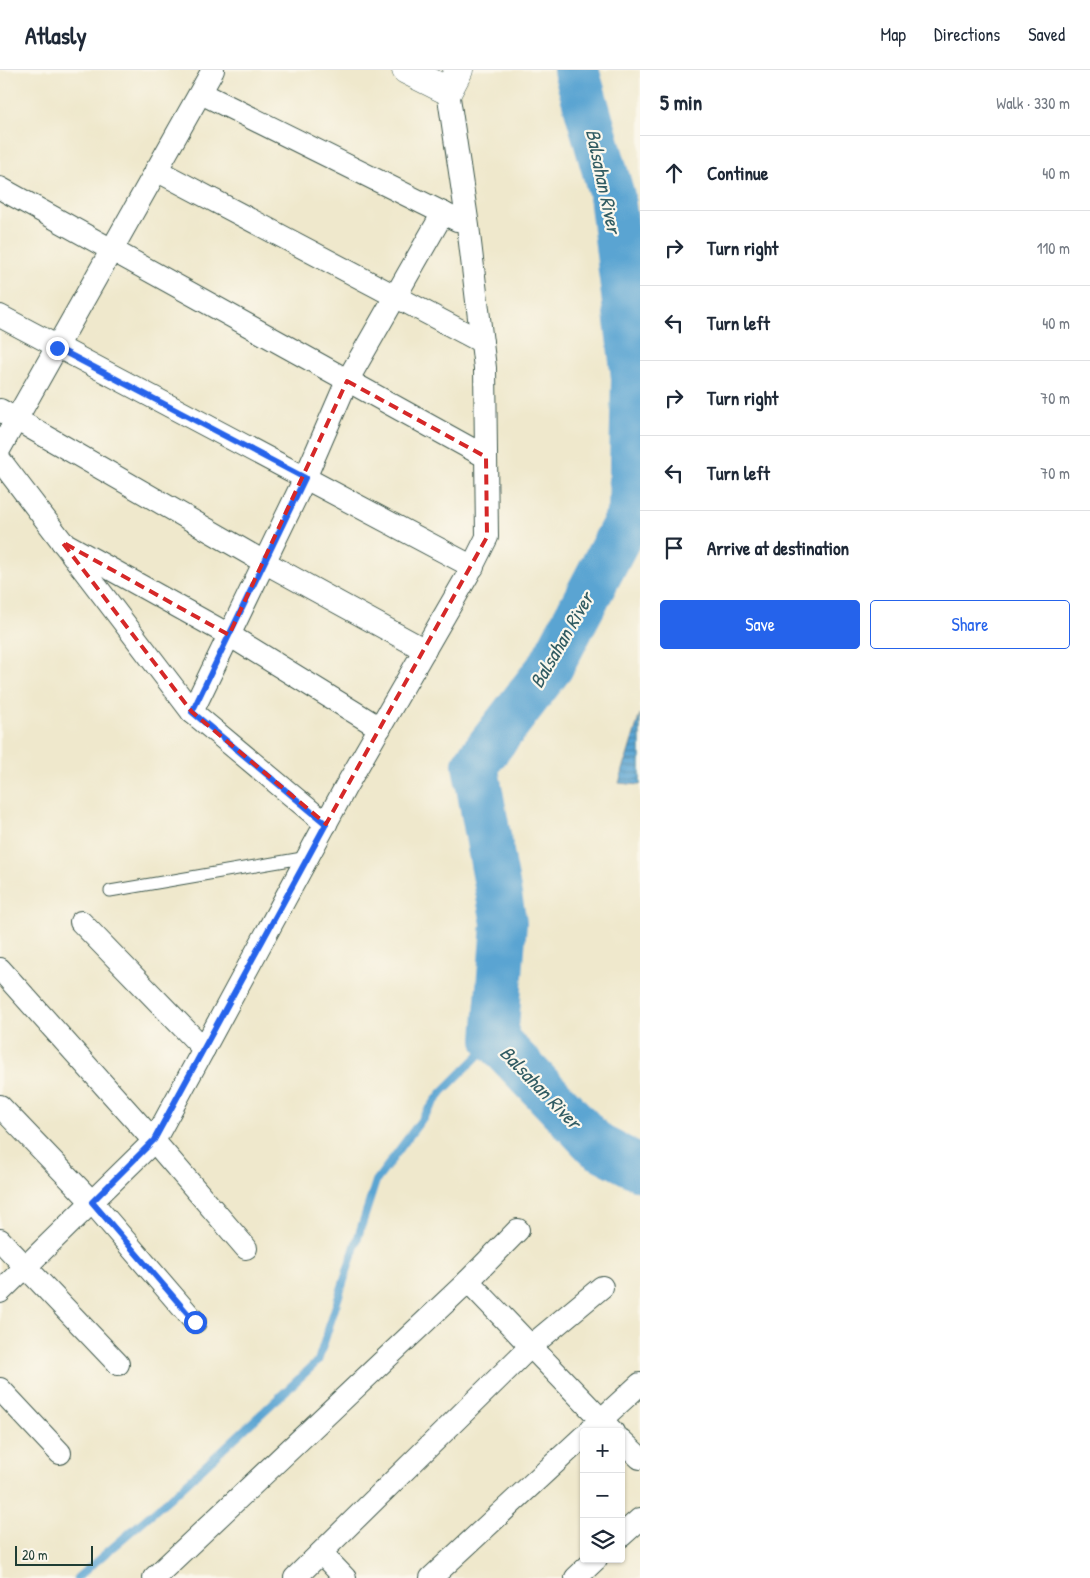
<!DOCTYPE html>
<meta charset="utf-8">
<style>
:root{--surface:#fff;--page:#f2f2f3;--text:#1f2937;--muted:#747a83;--line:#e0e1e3;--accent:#2563eb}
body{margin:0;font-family:"Patrick Hand",sans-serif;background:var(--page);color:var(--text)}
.controls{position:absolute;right:15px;bottom:15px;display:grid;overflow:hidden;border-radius:5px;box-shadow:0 1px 4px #0004}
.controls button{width:45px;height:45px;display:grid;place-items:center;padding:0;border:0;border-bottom:1px solid var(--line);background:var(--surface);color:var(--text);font:25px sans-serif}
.scale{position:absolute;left:15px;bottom:12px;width:78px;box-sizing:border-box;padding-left:5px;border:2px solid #1f3d34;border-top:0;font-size:14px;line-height:18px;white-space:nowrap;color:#1f3d34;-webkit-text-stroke:4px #fbf7ec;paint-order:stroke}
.stop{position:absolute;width:15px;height:15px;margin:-11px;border:4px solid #2563eb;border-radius:50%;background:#fff}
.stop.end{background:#2563eb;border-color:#fff;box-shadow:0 1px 5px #0008}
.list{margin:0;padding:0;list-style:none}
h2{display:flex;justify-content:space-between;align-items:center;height:65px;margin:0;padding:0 20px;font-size:21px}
h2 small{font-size:16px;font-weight:400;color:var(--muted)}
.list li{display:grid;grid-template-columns:32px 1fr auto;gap:15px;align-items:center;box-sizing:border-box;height:75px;padding:0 20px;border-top:1px solid var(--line)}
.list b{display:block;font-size:19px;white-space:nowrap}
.list em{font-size:16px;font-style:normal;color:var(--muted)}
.actions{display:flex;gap:10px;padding:15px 20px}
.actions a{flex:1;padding:11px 0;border:1px solid var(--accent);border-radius:5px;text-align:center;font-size:18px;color:var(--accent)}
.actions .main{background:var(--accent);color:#fff}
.icon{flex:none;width:28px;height:28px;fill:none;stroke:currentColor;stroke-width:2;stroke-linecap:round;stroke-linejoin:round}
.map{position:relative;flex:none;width:640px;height:1508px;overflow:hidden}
header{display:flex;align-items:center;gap:30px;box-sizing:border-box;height:70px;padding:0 25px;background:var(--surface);border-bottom:1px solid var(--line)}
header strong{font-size:24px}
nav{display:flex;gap:28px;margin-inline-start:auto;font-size:18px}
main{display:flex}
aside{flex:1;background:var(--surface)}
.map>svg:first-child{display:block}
.water{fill:url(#water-rules);stroke:#3c7083}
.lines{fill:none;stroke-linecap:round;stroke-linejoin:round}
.stream{stroke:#5aa4d2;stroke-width:8}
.river{stroke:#5aa4d2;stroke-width:46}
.lane-casing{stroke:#3e574b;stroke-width:13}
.street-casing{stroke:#3e574b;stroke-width:24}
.secondary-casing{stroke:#3e574b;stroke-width:29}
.lane{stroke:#fff;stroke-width:11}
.street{stroke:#fff;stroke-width:22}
.secondary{stroke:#fff;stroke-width:28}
.route{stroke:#2563eb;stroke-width:6}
.marked{fill:none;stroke:#d62828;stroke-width:4;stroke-dasharray:10 6;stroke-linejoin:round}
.labels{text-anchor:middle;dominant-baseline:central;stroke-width:4.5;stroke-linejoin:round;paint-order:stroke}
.water-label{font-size:20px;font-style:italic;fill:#315c63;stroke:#fbf7ec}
</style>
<header>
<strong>Atlasly</strong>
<nav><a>Map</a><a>Directions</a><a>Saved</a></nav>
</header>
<main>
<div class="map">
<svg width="640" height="1508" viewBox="0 0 640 1508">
<defs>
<pattern id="water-rules" width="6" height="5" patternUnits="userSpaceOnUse" patternTransform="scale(1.25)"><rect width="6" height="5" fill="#5aa4d2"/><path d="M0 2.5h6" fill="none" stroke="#4a87ab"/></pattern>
</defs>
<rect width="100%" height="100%" fill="#fbf7ec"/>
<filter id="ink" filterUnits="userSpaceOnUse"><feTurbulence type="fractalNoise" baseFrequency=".02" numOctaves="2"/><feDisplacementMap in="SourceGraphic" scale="10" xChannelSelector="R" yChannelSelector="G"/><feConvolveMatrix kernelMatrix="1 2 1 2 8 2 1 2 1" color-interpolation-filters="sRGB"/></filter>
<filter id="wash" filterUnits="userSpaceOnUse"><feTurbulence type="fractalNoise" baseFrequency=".0096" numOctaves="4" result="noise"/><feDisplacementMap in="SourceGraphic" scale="20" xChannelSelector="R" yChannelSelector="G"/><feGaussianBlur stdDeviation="1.12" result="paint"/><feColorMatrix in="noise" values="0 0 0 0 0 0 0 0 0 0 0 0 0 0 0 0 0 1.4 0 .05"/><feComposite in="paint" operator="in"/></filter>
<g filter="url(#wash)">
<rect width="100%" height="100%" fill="#efe8cc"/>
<!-- water -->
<path class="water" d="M640 644V715L619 713Z"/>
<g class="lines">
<!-- stream -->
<path class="stream" d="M77 1508 178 1421 318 1291 376 1111 442 1022 495 969"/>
<!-- river -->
<path class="river" d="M576 0 612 126 634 308 631 443 551 596 475 695 504 853 495 969 597 1076 640 1098"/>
</g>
</g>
<g filter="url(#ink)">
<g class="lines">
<!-- lane casing -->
<g class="lane-casing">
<path id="lane" d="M110 821 308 787"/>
</g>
<!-- street casing -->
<g class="street-casing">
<g id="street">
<path d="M201 23 457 150"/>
<path d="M156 100 482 272"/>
<path d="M0 118 486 387"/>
<path d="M0 246 473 497"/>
<path d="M0 340 264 492 425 580"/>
<path d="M0 378 213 0"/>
<path d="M0 390 192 642"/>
<path d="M62 472 229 565 380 658"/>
<path d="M326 754 192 642 305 408 347 311 443 143"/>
<path d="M81 852 204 979"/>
<path d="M0 899 154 1071 246 1178"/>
<path d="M0 1036 92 1132 195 1252"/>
<path d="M0 1170 118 1294"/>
<path d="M468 1211 613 1362"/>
<path d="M0 1222 154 1071 345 718 469 503 487 467 485 298 468 156 448 21"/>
<path d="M0 1319 60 1383"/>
<path d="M591 1359 640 1314"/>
<path d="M621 1370 640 1388"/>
<path d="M621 1466 640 1449"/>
<path d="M321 1483 345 1508"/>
<path d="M154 1508 468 1211 518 1160"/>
<path d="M295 1508 531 1276 602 1217"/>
<path d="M431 1508 584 1366"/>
<path d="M576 1508 596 1489"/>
</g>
</g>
<!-- secondary casing -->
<g class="secondary-casing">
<path id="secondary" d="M406 0 448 21 459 0"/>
</g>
<!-- lane -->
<use href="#lane" class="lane"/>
<!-- street -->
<use href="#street" class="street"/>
<!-- secondary -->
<use href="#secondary" class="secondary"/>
</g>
</g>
<g class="lines" filter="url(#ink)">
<!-- route -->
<path class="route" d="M57 278 305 408 192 642 326 754 154 1070 92 1132 195 1252"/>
</g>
<!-- marked area -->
<path class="marked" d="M347 311 486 387 487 467 326 754 192 642 62 472 229 565Z"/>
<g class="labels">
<!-- water labels -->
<g class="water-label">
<text transform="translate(604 111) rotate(78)">Balsahan River</text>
<text transform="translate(561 570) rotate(-60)">Balsahan River</text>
<text transform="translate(541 1017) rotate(46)">Balsahan River</text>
</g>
</g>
</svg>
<div class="controls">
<button>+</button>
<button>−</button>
<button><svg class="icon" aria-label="layers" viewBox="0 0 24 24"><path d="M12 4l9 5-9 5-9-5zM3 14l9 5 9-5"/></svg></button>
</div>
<div class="scale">20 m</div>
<div class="stop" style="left:195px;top:1252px"></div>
<div class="stop end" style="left:57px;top:278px"></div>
</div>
<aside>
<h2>5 min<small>Walk · 330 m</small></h2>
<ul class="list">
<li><svg class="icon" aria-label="ahead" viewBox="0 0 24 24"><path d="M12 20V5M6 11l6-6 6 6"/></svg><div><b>Continue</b></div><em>40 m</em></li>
<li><svg class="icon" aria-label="right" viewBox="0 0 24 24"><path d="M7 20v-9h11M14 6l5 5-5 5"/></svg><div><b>Turn right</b></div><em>110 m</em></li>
<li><svg class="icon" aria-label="left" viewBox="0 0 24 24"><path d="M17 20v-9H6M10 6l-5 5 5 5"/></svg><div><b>Turn left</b></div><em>40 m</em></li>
<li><svg class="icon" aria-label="right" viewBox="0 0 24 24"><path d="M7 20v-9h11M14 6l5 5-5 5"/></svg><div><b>Turn right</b></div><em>70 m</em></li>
<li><svg class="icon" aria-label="left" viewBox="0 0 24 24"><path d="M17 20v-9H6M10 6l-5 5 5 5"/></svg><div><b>Turn left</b></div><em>70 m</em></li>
<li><svg class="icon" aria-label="arrive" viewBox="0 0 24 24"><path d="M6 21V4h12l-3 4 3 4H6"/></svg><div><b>Arrive at destination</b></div></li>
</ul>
<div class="actions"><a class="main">Save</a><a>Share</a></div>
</aside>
</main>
